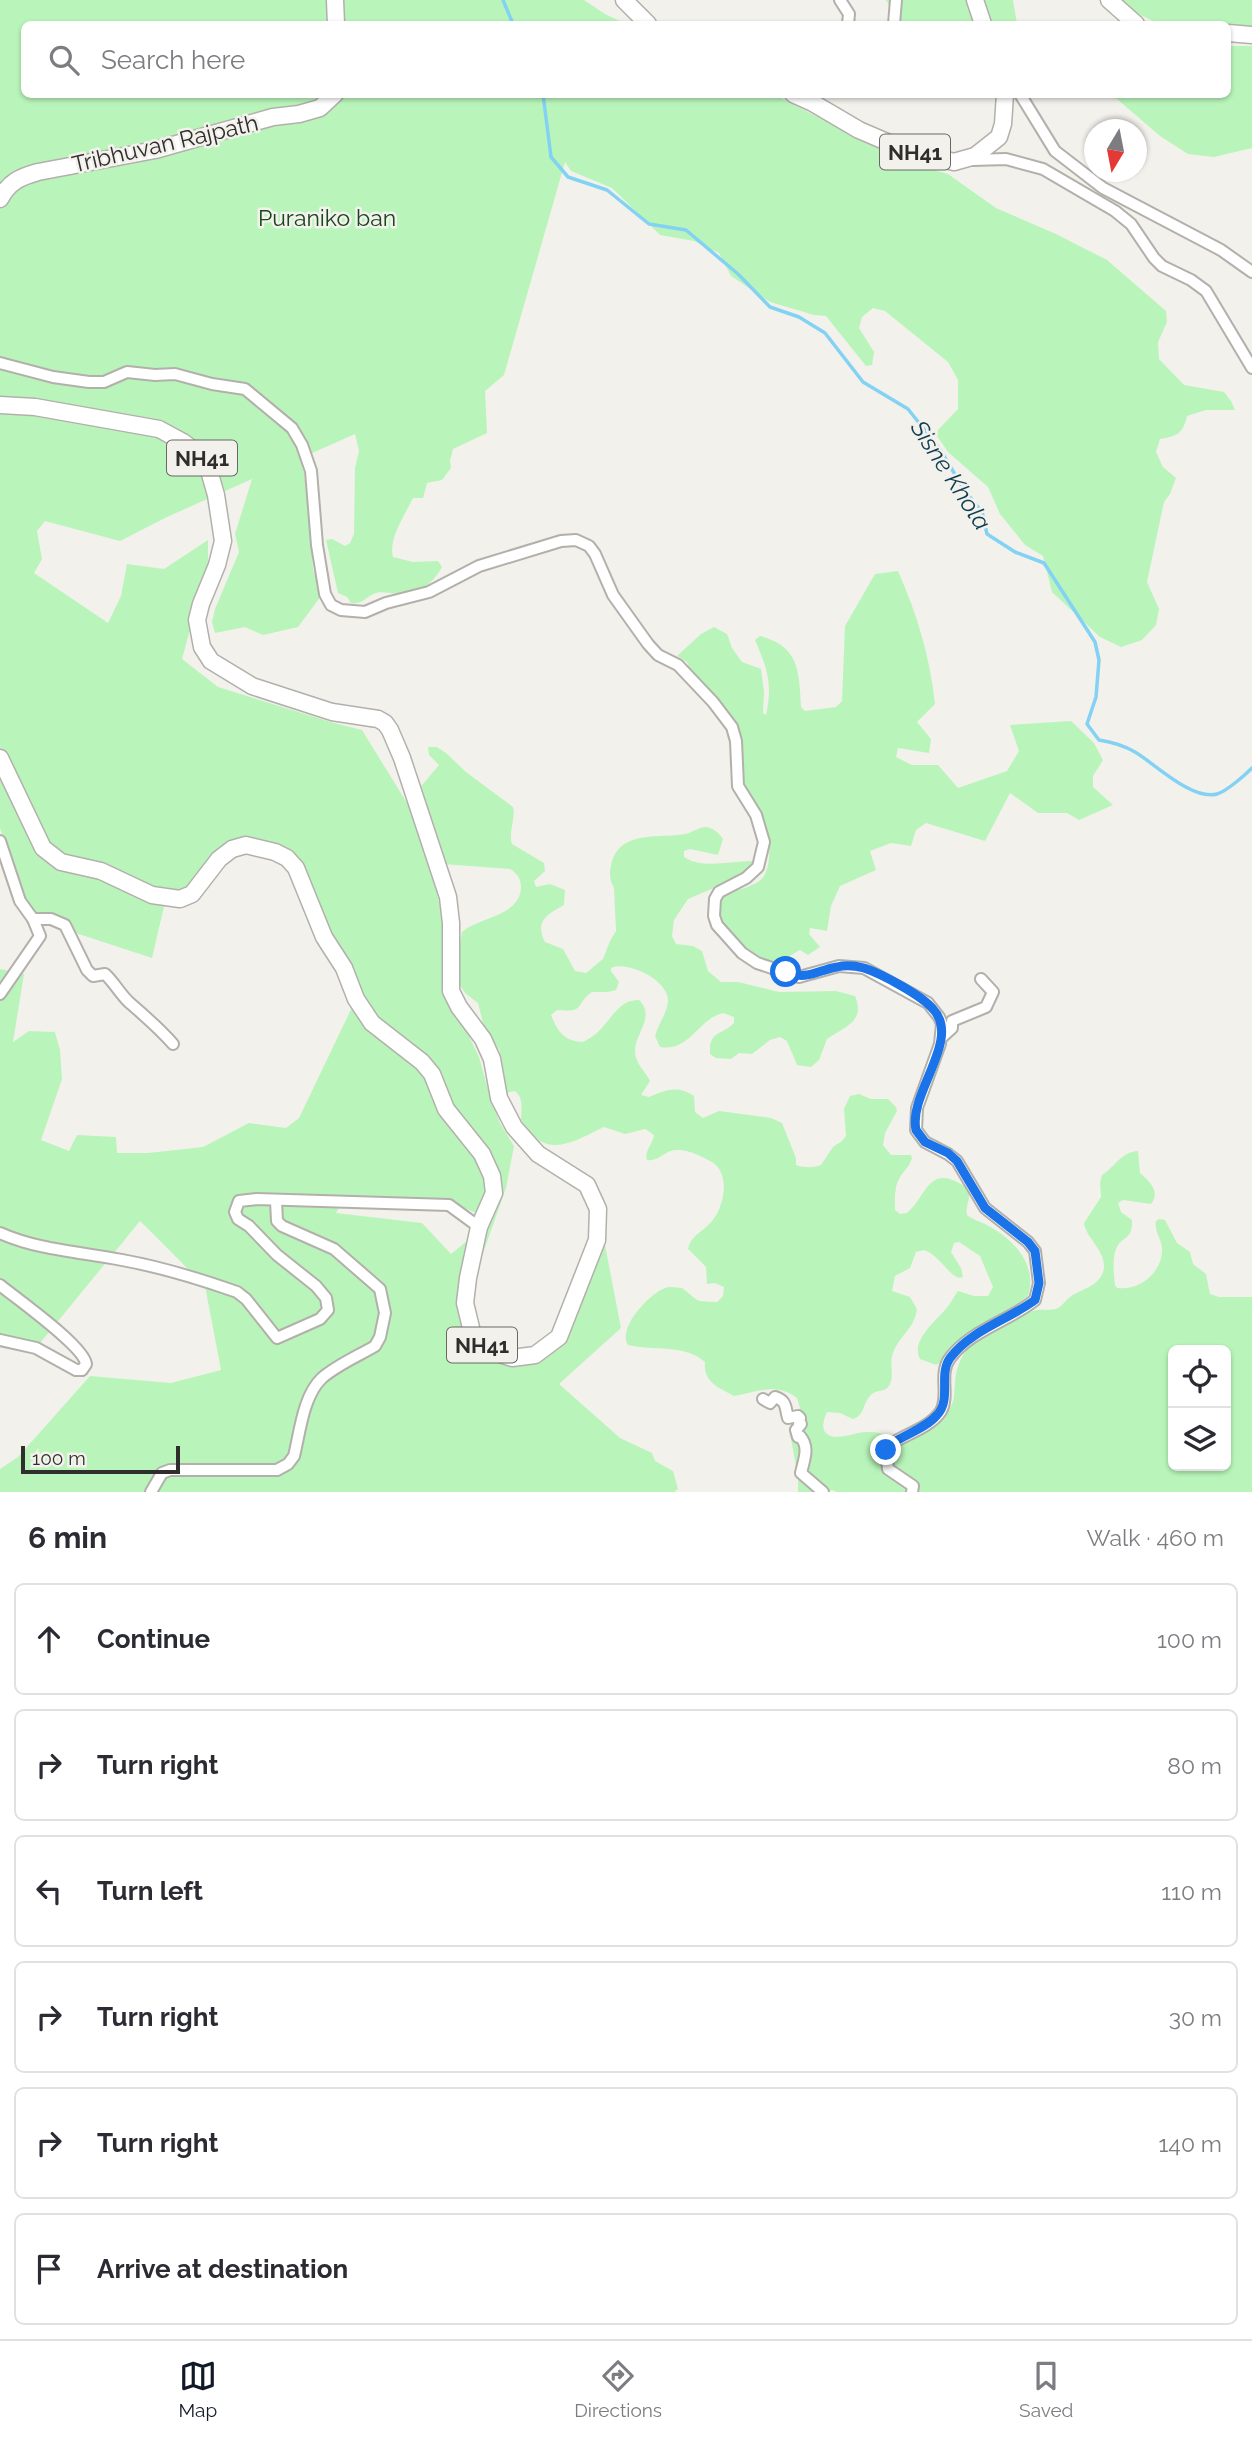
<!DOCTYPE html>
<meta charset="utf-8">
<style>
:root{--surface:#fff;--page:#f2f2f3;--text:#2b2b33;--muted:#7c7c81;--line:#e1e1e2;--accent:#111827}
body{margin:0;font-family:Raleway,sans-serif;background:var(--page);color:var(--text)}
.controls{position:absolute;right:21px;bottom:21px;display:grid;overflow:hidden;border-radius:10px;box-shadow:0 2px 5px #0004}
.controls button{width:63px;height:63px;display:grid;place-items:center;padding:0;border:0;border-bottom:2px solid var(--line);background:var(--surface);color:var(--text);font:35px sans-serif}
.compass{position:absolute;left:1084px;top:119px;width:63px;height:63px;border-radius:50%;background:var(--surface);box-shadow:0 2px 5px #0004;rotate:190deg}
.scale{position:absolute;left:21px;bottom:18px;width:159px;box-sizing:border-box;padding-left:7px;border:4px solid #2f2e2d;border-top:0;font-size:19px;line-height:24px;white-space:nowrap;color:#2f2e2d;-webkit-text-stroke:5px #f3f1ec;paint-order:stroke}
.stop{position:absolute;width:21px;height:21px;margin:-16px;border:5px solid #1a73e8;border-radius:50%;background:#fff}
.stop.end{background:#1a73e8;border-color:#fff;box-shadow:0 2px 7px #0008}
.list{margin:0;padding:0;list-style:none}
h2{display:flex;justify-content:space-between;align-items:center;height:91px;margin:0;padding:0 28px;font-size:30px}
h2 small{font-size:23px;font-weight:400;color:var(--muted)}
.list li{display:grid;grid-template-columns:46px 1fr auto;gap:21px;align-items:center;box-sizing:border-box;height:112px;margin:0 14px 14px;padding:0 14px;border:2px solid var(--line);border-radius:10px}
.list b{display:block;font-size:26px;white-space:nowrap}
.list em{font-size:23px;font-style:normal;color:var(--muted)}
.icon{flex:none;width:38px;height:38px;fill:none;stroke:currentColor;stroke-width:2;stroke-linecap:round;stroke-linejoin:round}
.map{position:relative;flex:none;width:1252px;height:1492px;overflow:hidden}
.search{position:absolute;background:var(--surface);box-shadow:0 2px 5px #0004;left:21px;right:21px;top:21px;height:77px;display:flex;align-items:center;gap:18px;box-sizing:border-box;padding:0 24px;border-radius:10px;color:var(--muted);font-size:26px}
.sheet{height:847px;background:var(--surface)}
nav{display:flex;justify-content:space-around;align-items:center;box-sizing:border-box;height:98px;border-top:2px solid var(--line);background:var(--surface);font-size:19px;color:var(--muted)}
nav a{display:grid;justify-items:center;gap:4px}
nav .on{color:var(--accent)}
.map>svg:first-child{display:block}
.green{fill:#b9f5ba;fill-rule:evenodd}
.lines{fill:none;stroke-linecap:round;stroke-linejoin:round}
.stream{stroke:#83d2f4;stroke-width:3.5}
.minor-casing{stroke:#b3b0ac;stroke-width:14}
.highway-casing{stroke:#b3b0ac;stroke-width:19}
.minor{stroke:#fff;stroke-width:10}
.highway{stroke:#fff;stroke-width:16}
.route{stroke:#1a73e8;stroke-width:9}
.labels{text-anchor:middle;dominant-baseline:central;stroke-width:5;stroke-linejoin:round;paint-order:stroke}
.shield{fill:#f3f1ec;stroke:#6a6866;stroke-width:2}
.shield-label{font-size:21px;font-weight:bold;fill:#2f2e2d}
.street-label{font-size:23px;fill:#2f2e2d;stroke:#f3f1ec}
.park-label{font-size:23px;fill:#18471d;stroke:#f3f1ec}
.water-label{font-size:24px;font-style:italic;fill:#0e3d4f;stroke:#f3f1ec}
</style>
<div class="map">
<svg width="1252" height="1492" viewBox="0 0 1252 1492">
<rect width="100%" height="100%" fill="#f3f1ec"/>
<!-- green -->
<g class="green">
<path d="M0 0H584L605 14 626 24H24V94L775 95 905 162 948 174 996 208 1056 234 1107 260 1166 311 1167 322 1158 342 1159 359 1184 385 1224 392 1231 401 1235 410H1206L1187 416C1183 434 1177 436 1160 439L1156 452 1163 467 1176 478 1170 494 1164 502 1147 582 1159 609 1156 625 1142 640 1121 647 1100 637 1052 592 1043 556 1025 545 1000 514 988 487 948 452 937 436 938 430 958 409V380L948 362 885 311 873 308 862 317 859 328 874 352 872 365 866 366 826 316 814 315 770 302 731 276 719 253 694 241 660 235 612 188 571 171 565 162 504 375 485 391 487 433 453 449 450 461 451 468 442 480 427 483 423 498H413C405 515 388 539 393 557L413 562 438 561 442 567C432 585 419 593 398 594 391 594 382 591 376 593 366 596 363 605 351 603L347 597 338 593 326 540 332 539 345 546 350 543 354 534 355 468 359 451 355 434 301 458 308 496 313 569 321 596 298 627 263 635 245 627 215 633 212 622 215 609 239 552 235 534 252 479 167 517 120 541 45 521 37 531 42 559 34 573 108 623 121 596 127 564 164 569 208 540V563L182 659 218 687 334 723 362 730 407 803 439 765 429 755 428 747H437L446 753 466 772 513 807C516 819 508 832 512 844L544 863 545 871 534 881 536 887 550 884 565 890 564 905C548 914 534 921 545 942L563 949 575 971 586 973 603 959 610 941 616 931 614 888C610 881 609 874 611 866 618 829 658 839 685 834 692 833 698 827 706 827 714 828 719 833 723 839L718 855 690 849 684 851V857C704 870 732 860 755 861V867L744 875 688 899 674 920 672 936 676 944 693 946 702 951 708 971 721 982H738L779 992 836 991 855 996C866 1022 844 1027 827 1039L819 1060 811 1067 797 1065 787 1041 780 1037 770 1040 752 1054 739 1053 731 1059 716 1058 710 1054C709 1030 721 1036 734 1023V1017L723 1013C698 1019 690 1052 660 1047L655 1036C658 1024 668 1012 668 1000 668 980 627 960 611 968V971L619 982 616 990 608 992H592C574 1005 586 1013 557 1010L551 1015C558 1032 564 1041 583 1042 588 1039 594 1036 598 1032 611 1020 619 999 639 1000 656 1017 635 1033 635 1051 635 1063 645 1071 650 1081L641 1095 649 1097C666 1090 677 1085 694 1096L695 1112 703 1118 719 1111 771 1118 782 1123 796 1158V1165C805 1168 813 1168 821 1165L833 1147 842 1141 846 1136 844 1109 850 1096 859 1094 871 1099H888L896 1107 897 1111 885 1133 883 1145 891 1155H911L912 1158C909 1168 903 1171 899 1179 894 1188 895 1201 895 1210L900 1214 907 1213C925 1198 928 1167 957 1182 962 1185 968 1186 969 1193 970 1201 965 1207 967 1215 973 1220 980 1221 987 1225 1013 1239 1038 1264 1028 1296L981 1329 952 1355 936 1365 920 1359C911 1342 933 1323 944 1311 950 1305 953 1298 958 1291L974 1296H988L993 1287 980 1256 959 1242 954 1243 951 1252 961 1268 963 1277 960 1278C948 1276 941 1256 924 1250L916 1252 910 1268 895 1276 892 1291 910 1297 917 1309C914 1330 898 1336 892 1356 890 1365 894 1376 890 1384 886 1393 878 1389 872 1394 862 1402 866 1415 853 1419L840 1413 827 1412C815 1438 834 1440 854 1434 886 1425 899 1450 931 1428 937 1424 949 1411 952 1404 955 1398 954 1390 955 1383 956 1364 964 1349 979 1338 995 1327 1018 1314 1037 1310 1044 1309 1051 1311 1058 1308 1063 1305 1066 1300 1070 1297 1081 1289 1098 1287 1103 1272 1109 1253 1086 1239 1084 1223L1101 1197 1100 1183 1102 1175C1116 1166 1121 1152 1138 1151L1140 1173C1149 1181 1161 1191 1151 1204L1123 1200 1118 1203 1121 1212 1132 1220C1133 1241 1122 1235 1116 1249 1112 1260 1114 1274 1115 1285L1117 1288C1140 1291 1163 1272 1162 1248 1161 1238 1154 1231 1156 1221L1159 1219 1165 1220 1177 1243 1190 1252 1193 1264 1206 1274 1210 1294 1219 1297H1252V1492H837L832 1490 825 1492H798V1477L789 1428 800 1408 797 1398C776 1382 756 1392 734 1396 718 1387 703 1382 705 1362 685 1344 653 1351 628 1345 617 1328 649 1294 665 1288 670 1286 676 1288 682 1288 701 1302 692 1301 717 1302L723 1296 724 1287 715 1283 707 1284 706 1267 688 1249C691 1235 703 1232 712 1221 724 1207 731 1174 712 1162 703 1157 688 1149 676 1150 665 1150 659 1162 647 1160 644 1151 653 1144 654 1135L645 1129 625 1134 604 1127C586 1135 560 1153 540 1141 533 1136 526 1126 521 1120 521 1109 524 1098 515 1091L509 1092 503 1098 498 1062 500 1051 484 1027 478 1003 466 994 455 979 457 957 462 932C480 916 520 917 521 887 521 879 517 873 510 869L429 863 442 914 445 959 443 977 451 1005 460 1017 479 1057 490 1097 500 1123 514 1146 506 1188 480 1262 473 1289V1324C487 1335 509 1357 529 1351 562 1340 587 1246 599 1214L621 1328 559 1384 620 1438 652 1453 655 1461 673 1471 678 1489 674 1492H0V1469L18 1457 90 1376 171 1383 221 1370 205 1286 140 1221 36 1348 0 1340V969L24 974 13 1042 29 1031 55 1032 60 1050 62 1079 41 1140 69 1151 77 1135 116 1137 117 1153H148L203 1147 249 1123 286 1128 299 1118 356 999 297 868 246 845 192 894 166 898 152 958 33 919 0 828ZM445 1200 493 1220 451 1254 422 1223 336 1213 343 1201ZM1173 1350H1226V1466H1173Z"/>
<path d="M886 0H1013L1017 24H901Z"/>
<path d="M1121 0H1252V30L1228 28V24H1160L1136 13Z"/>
<path d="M1228 46H1252V148L1214 157 1188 154 1160 136 1117 99 1101 95 1228 94Z"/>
<path d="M898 571C917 614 930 657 935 704L917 722 931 739 929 753 898 748 896 757 912 765H938L958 788 1007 771 1019 751 1010 725 1071 721 1094 743 1103 760 1093 776V787L1113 805 1079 820 1067 813H1038L1010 793 985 841 926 823 916 830 911 846 891 843 870 851 876 870 840 886 831 906 827 931 810 928 809 934 820 947 808 955 800 950C791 955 779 963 769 962 757 961 715 923 716 910 717 905 721 898 723 894 734 891 748 888 758 882 766 877 768 867 769 858 771 820 759 814 744 784 735 766 739 743 738 725L691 672 687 662 677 656 701 634 714 627 727 634 732 648 742 662 761 669 764 692 763 713 766 715C773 684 767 668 755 640L760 636C800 646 799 673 801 707L805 711 836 707 842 701 845 626 875 574Z"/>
</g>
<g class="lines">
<!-- stream -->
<g class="stream">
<path d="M503 0 513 24"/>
<path d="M543 94 551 157 568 177 607 190 649 224 686 230 738 274 770 307 799 317 825 333 863 382 908 409 939 448 965 491 982 512 987 534 1015 552 1044 563 1095 642 1099 660 1096 697 1087 724 1099 740C1112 742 1123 745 1135 752 1154 763 1192 801 1217 794 1227 791 1245 775 1252 768"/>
</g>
<!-- minor casing -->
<g class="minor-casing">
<g id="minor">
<path d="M840 0 849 14 848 24"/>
<path d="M894 24 896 0"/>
<path d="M1020 94 1055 151 1103 188 1221 250 1252 272"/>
<path d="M973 160 1006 159 1043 169 1115 211 1131 224 1154 258 1162 266 1191 280 1206 291 1252 368"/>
<path d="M0 363 53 377 89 382H104L127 372 155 375 175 374 212 384 245 389 292 428 302 445 311 471 317 545 325 594 331 605 341 610 365 612 386 603 429 592 479 566 561 541 576 540 589 546 595 554 613 595 648 644 658 655 678 665 713 702 732 727 736 741 738 786 756 815 764 842 758 867 746 878 719 892 715 899 714 916 717 925 742 953 757 963 799 977 839 966 864 968 928 1003 939 1017 942 1024 940 1044 917 1108 916 1130 925 1142 948 1154 957 1161 985 1208 1028 1242 1035 1251 1039 1283 1035 1300C1009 1321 971 1330 950 1358 938 1374 950 1395 941 1411 931 1427 906 1434 891 1444L886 1450 888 1469 913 1486 912 1492"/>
<path d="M0 841 20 901 33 919 40 936 0 994"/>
<path d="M33 919H51L65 925 87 970 93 976 105 974C115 983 121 996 131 1004 146 1017 160 1029 173 1044"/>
<path d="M941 1038 952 1028V1021L986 1007 993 992 981 979"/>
<path d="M0 1233C38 1250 81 1252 122 1260 161 1267 200 1279 237 1292L246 1299 277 1338 320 1319 328 1310 326 1298 316 1286 277 1255 249 1226 238 1219 235 1212 239 1201 257 1199 449 1205 479 1227"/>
<path d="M0 1285C17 1299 84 1346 86 1364L82 1370H76L36 1348 0 1340"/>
<path d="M763 1399 770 1403 775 1397C787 1401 785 1407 788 1418L798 1416 800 1418 799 1424H801L796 1430 798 1437 800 1436C810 1448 804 1459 801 1473L823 1492"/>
<path d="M151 1492 162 1473 170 1470H277L288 1464 294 1456C300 1432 303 1396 322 1378 337 1365 358 1356 375 1346L380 1337 385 1313 380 1289 334 1249 282 1226 277 1221 276 1201"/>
</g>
</g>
<!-- highway casing -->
<g class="highway-casing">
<g id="highway">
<path d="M335 0 336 24"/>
<path d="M624 0 648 24"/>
<path d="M975 0 983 24"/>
<path d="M1109 0 1136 24"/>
<path d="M1228 33 1252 35"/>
<path d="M793 94 813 103 859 130 901 148 954 162 975 156 999 137 1003 124 1005 94"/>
<path d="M0 199C9 182 20 177 38 172L155 150 273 117 299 114 320 108 335 94"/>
<path d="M0 405 35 407 159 429 183 442 199 454 210 474 216 495 223 541 217 565 201 604 197 620 202 647 211 661 252 686 332 712 378 719 385 723 390 730 402 758 448 897 451 923V991L459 1007 483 1039 492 1059 499 1098 514 1127 538 1154 587 1185 598 1209 597 1240 559 1337 535 1355 512 1358 490 1351 473 1336 465 1303 468 1278 479 1227 494 1193 492 1176 482 1154 446 1109 432 1074 422 1062 372 1023 356 999 344 968 324 937 296 868 287 858 275 852 246 845 232 849 219 859 192 894 180 899 152 895 101 871 61 862 43 848 0 758"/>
</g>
</g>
<!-- minor -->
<use href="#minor" class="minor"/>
<!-- highway -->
<use href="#highway" class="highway"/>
</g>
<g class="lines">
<!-- route -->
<path class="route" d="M786 972C806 981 818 970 837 967 845 965 856 966 864 968 882 974 921 995 933 1009 962 1040 908 1093 916 1130L925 1142 948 1153 957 1161 985 1208 1028 1242 1035 1251 1039 1283 1035 1300C1008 1320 971 1330 950 1358 938 1375 952 1399 937 1415 926 1428 906 1434 891 1444L886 1450"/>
</g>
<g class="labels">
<!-- shield labels -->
<g class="shield">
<rect x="880" y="134.5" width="70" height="35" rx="5"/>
<rect x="167" y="440.5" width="70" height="35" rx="5"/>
<rect x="447" y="1327.5" width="70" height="35" rx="5"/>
</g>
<g class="shield-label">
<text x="915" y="152">NH41</text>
<text x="202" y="458">NH41</text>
<text x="482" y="1345">NH41</text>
</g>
<!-- street labels -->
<g class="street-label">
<text transform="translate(165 143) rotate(-13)">Tribhuvan Rajpath</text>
</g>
<!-- park labels -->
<g class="park-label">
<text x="327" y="217">Puraniko ban</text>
</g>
<!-- water labels -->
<g class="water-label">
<text transform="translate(951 475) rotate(57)">Sisne Khola</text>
</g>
</g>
</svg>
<div class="controls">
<button><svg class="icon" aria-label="locate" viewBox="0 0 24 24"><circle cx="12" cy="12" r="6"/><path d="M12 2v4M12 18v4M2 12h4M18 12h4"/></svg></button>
<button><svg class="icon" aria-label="layers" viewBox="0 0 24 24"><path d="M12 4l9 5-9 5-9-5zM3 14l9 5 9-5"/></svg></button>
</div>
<svg class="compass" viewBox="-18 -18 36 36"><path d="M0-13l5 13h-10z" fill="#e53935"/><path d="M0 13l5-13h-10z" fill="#7c7c81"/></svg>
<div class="scale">100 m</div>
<div class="stop" style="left:786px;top:972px"></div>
<div class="stop end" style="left:886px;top:1450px"></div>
<div class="search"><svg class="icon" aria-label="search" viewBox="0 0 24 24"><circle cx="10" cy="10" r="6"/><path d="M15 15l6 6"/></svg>Search here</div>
</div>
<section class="sheet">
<h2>6 min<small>Walk · 460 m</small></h2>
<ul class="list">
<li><svg class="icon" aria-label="ahead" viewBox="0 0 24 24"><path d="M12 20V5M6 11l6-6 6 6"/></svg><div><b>Continue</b></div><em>100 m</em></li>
<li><svg class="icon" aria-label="right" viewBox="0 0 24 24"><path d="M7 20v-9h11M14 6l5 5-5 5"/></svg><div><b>Turn right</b></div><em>80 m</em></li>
<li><svg class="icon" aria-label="left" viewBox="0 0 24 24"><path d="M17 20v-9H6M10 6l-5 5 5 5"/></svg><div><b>Turn left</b></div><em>110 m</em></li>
<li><svg class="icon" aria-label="right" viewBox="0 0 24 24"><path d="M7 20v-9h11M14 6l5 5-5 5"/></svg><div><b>Turn right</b></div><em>30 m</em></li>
<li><svg class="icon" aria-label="right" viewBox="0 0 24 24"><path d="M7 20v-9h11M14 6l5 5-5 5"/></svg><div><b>Turn right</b></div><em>140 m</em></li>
<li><svg class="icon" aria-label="arrive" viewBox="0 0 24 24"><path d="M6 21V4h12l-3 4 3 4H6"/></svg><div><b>Arrive at destination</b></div></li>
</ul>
</section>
<nav>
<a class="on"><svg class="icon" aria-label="map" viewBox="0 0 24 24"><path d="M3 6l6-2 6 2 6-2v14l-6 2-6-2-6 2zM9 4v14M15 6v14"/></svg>Map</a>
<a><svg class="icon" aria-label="directions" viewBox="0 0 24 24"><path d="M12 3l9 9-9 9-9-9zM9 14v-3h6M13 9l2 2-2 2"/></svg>Directions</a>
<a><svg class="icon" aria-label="saved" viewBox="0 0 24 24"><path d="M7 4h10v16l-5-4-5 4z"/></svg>Saved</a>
</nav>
